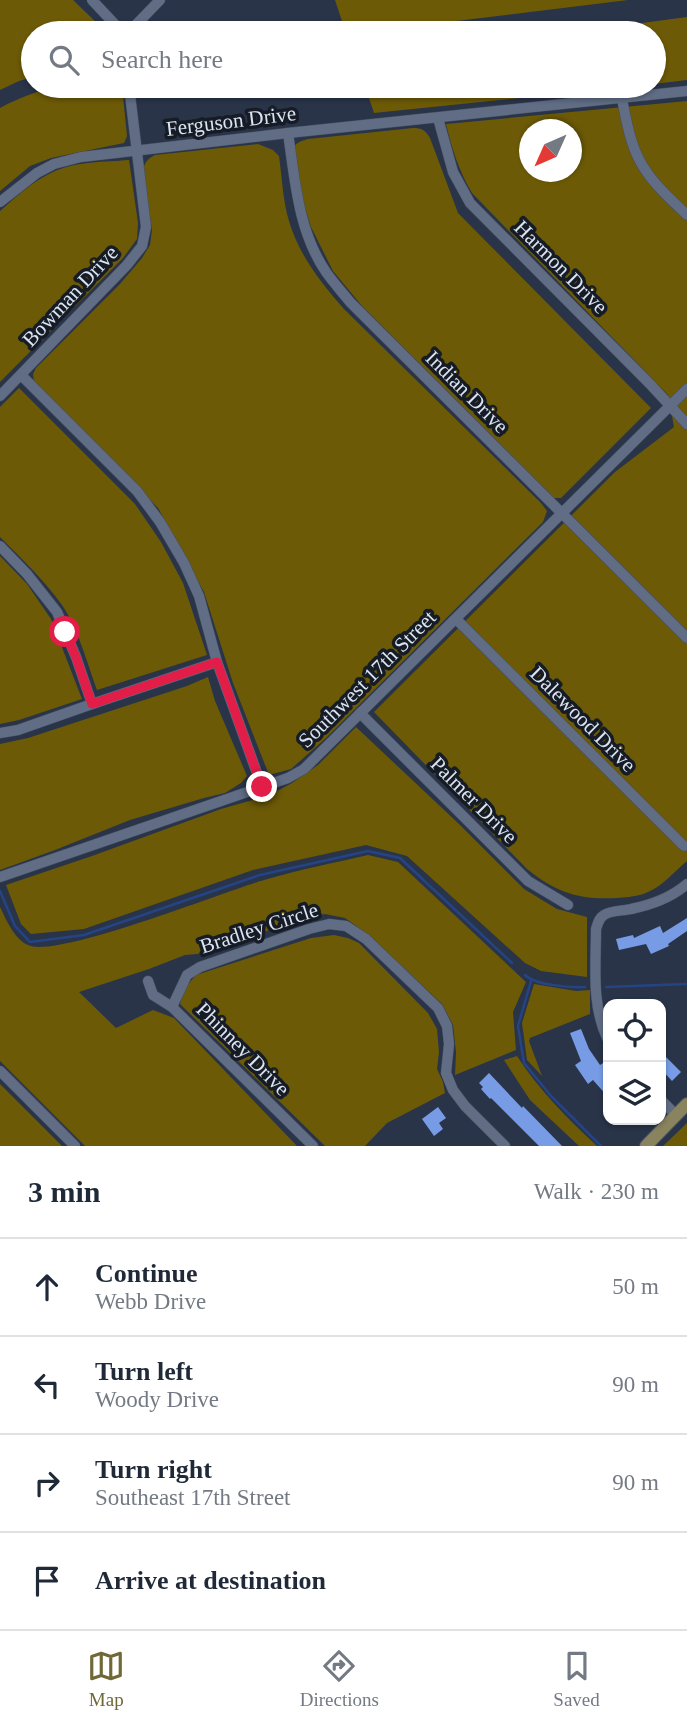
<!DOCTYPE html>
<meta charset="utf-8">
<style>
:root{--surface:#fff;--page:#f2f2f3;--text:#1f2937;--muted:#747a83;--line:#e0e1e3;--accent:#706836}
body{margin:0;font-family:Georgia,serif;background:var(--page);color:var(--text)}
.controls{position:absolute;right:21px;bottom:21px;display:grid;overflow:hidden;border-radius:14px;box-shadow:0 2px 5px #0004}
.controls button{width:63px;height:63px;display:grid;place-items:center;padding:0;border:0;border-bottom:2px solid var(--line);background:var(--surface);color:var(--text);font:35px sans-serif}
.compass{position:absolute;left:519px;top:119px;width:63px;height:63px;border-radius:50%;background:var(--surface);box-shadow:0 2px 5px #0004;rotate:225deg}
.stop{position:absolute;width:21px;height:21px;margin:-16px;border:5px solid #e11d48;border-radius:50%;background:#fff}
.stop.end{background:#e11d48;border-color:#fff;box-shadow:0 2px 7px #0008}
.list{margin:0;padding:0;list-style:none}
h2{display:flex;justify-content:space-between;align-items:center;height:91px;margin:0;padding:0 28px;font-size:30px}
h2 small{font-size:23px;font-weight:400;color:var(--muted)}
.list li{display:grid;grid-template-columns:46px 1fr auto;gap:21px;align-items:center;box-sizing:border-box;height:98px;padding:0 28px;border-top:2px solid var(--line)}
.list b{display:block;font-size:26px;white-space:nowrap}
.list p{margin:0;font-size:23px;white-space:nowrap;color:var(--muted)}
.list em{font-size:23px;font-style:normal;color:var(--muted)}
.icon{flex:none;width:38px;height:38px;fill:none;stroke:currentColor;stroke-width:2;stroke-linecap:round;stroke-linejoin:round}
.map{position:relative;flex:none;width:687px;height:1146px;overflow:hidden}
.search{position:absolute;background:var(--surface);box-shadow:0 2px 5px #0004;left:21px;right:21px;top:21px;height:77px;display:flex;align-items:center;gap:18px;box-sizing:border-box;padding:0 24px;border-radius:38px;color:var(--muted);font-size:26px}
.sheet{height:483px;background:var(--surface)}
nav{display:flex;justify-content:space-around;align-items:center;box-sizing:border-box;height:98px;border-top:2px solid var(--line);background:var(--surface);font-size:19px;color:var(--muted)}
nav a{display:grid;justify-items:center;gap:4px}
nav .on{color:var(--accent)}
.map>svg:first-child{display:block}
.green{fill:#6c5a07;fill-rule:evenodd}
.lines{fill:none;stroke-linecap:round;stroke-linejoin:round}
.stream{stroke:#254485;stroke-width:2.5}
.building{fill:#779ce5}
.minor-casing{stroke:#464f61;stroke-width:11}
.major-casing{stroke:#464f61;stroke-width:14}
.minor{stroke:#606d85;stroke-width:10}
.major{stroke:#89835e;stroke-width:12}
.route{stroke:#e11d48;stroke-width:9}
.labels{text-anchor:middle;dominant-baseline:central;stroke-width:7;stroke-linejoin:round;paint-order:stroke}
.street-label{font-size:21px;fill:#dce3f1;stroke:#161c25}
</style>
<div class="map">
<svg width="687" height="1146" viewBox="0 0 687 1146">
<rect width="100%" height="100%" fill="#293449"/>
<!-- green -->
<g class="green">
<path d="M0 0H73L101 27 106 33H33V77L19 81 0 90Z"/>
<path d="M335 0H628L358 33H346Z"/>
<path d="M687 17V80L654 84V33H520L556 29 605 28Z"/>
<path d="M60 86H122L127 136 124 143 51 158 30 166 0 191V108C18 98 40 90 60 86Z"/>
<path d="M365 86H637L374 113Z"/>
<path d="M687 101V861C676 870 666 882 654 889 642 896 631 897 617 898 579 900 557 893 527 869L374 712 615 472 674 427 668 395 472 193C459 171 452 149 446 124ZM530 130H572V172H530Z"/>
<path d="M413 128C422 128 425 130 430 138L458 213 651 408 561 498H553L362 306 333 271 311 227 304 205 293 149C296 142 301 141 308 139Z"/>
<path d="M258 144 273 150 279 156C282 177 283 202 289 221 299 255 321 283 344 309L541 503 547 511 543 522 326 738 291 769 269 775 233 683 204 592 158 508 34 382 33 374 36 368 120 284 142 258 150 245 152 230 143 172C144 163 147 159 155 155Z"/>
<path d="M129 160 138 223 137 239 123 258 0 382V211C17 196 33 181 53 172 76 161 105 162 129 160Z"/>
<path d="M19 388 135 504 161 542 183 583 207 655 97 690C88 665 77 626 62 605 44 580 21 558 0 537V407Z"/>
<path d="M0 556 27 584 51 619 82 699 19 720 0 724Z"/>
<path d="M208 677 215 701 247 776 241 783 225 793 204 798 130 820 55 850 0 870V744L28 738 187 686Z"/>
<path d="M356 727 459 824 524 889 557 909 587 917V977L541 971 525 963 407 856 366 845 253 870 84 929 31 934 21 924 6 885 92 856 221 809 270 795 292 783 318 765Z"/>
<path d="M368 855 398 862 526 982 513 1012 516 1050 455 1075 456 1052 453 1025 442 1004 366 933 345 918 325 914 306 918 197 954 185 955 149 969 79 992 116 1028 153 1010 174 1018 297 1146H85L0 1061V907C6 919 14 939 28 945 56 959 225 891 264 880 298 870 333 863 368 855Z"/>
<path d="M334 935 348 938 359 943 428 1013 437 1029 439 1052 437 1069 443 1082 445 1093 387 1123 365 1146H325L180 1004 185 988 196 975 311 938Z"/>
<path d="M534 984 576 991 590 990V1014L530 1038 529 1041 542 1076 527 1060 522 1023Z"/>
<path d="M517 1056C539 1090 567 1118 597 1146H579L530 1100 504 1060Z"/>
<path d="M0 1084 62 1146H0Z"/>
<path d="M687 1123V1146H663Z"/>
</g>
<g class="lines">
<!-- stream -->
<g class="stream">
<path d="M0 891 15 926 30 942 84 935 260 875 368 851 400 858 512 963"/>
<path d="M525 975C535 985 571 988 585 987"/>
<path d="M531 981 518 1026 524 1063 551 1096 601 1146"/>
<path d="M606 987 687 984"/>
</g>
</g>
<!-- building -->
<g class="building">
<path d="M687 918V931L668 944 669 946 651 954 646 944 619 950 616 939 633 935 634 938 660 926 663 933Z"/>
<path d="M581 1029 589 1049 600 1065 608 1060V1070L604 1073 608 1078V1097L593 1080 588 1084 575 1065 581 1061 570 1033Z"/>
<path d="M665 1056 681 1072 672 1081 661 1069V1060Z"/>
<path d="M489 1073 522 1108 523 1106 562 1146H539L491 1098 490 1099 481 1089 483 1087 479 1083Z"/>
<path d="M438 1107 446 1118 439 1123 443 1129 434 1136 422 1119Z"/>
</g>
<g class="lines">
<!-- minor casing -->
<g class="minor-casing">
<g id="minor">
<path d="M92 0 123 33"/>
<path d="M128 33 160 0"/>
<path d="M622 99C627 124 631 150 646 171 657 188 673 201 687 215"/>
<path d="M438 118 453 172 470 203 650 384 687 424"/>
<path d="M288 133C295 180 298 231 326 272 333 282 342 292 350 302L687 638"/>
<path d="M0 202 37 173 54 164 81 157 288 133 687 91"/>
<path d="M21 375 137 491 160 522 184 563 199 596 217 662 262 787"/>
<path d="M0 396 127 265 142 246 146 227 129 86"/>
<path d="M0 546 27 574 57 612 76 657 92 704"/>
<path d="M456 619 684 846"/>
<path d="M360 713 528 881 568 905"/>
<path d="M0 733 18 730 92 704 217 662"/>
<path d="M0 877 288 778 304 769 687 389"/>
<path d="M148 981 153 995 172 1007 313 1146"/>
<path d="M172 1007 187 975 200 967 309 929 329 924 346 926 366 939 438 1008 447 1026 449 1044 446 1073 453 1090 465 1106 505 1146"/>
<path d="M608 1040C591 1005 596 967 596 929 598 923 599 918 604 915 611 910 623 911 631 909 651 905 672 897 687 884"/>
<path d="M0 1071 75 1146"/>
<path d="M661 1100 676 1115"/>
</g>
</g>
<!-- major casing -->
<g class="major-casing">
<path id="major" d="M646 1146 687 1104"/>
</g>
<!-- minor -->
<use href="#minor" class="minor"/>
<!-- major -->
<use href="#major" class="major"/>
</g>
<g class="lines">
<!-- route -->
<path class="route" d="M65 632 76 657 92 704 217 662 262 787"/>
</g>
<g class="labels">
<!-- street labels -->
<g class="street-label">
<text transform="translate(231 121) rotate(-7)">Ferguson Drive</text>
<text transform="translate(561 267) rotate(45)">Harmon Drive</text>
<text transform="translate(70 296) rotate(-47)">Bowman Drive</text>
<text transform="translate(467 392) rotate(45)">Indian Drive</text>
<text transform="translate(367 679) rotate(-45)">Southwest 17th Street</text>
<text transform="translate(583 719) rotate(45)">Dalewood Drive</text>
<text transform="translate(474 800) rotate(45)">Palmer Drive</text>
<text transform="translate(259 928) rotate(-18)">Bradley Circle</text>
<text transform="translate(243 1049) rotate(45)">Phinney Drive</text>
</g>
</g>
</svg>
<div class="controls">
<button><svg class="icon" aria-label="locate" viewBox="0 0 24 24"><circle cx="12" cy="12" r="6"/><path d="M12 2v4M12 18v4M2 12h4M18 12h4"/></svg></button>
<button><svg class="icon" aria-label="layers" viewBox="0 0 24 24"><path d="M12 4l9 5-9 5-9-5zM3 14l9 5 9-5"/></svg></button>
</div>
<svg class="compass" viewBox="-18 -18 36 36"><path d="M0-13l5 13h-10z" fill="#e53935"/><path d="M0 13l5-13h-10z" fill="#747a83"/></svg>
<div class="stop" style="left:65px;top:632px"></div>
<div class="stop end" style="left:262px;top:787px"></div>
<div class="search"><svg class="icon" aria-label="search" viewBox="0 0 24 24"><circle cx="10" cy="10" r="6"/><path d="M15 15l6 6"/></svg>Search here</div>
</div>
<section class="sheet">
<h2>3 min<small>Walk · 230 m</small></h2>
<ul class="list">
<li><svg class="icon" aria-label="ahead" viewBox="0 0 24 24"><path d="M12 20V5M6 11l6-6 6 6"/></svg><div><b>Continue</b><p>Webb Drive</p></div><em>50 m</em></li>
<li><svg class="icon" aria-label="left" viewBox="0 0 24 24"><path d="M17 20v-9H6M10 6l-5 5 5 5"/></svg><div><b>Turn left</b><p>Woody Drive</p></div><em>90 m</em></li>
<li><svg class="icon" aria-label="right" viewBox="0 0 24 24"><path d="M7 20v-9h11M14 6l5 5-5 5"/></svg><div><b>Turn right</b><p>Southeast 17th Street</p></div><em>90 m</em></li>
<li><svg class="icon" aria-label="arrive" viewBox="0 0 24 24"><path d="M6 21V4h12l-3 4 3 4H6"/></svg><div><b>Arrive at destination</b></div></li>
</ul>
</section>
<nav>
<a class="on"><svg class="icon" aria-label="map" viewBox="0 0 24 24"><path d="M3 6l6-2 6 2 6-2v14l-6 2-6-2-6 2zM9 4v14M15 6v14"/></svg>Map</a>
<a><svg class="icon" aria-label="directions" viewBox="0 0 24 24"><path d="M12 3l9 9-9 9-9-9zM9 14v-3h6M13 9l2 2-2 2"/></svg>Directions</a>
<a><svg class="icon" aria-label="saved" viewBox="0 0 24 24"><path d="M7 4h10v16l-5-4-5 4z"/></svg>Saved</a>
</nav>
